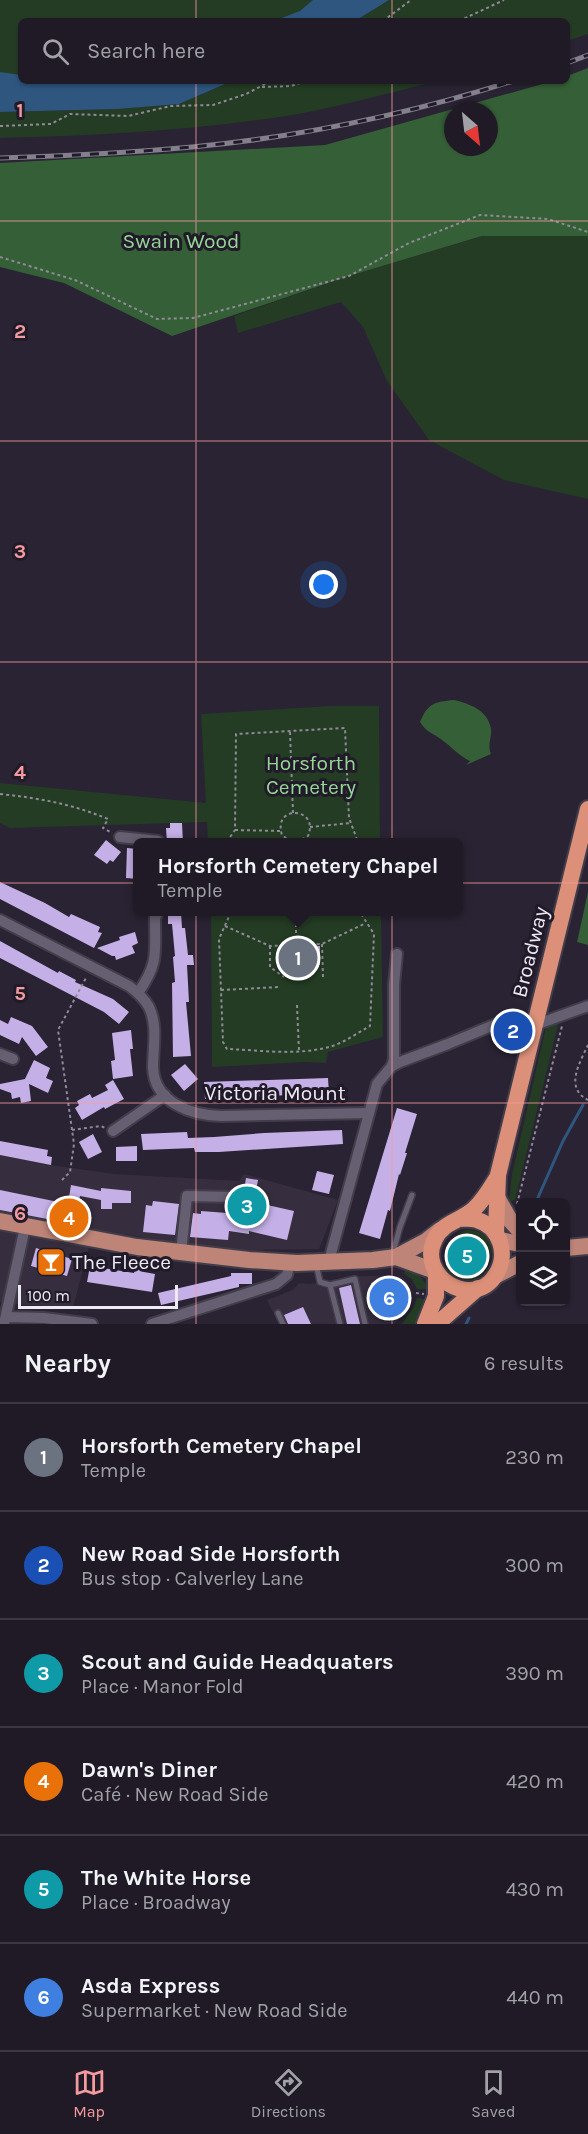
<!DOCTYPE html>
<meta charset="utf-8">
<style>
:root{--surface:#1f1a26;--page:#27232e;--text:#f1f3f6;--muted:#a1a1a7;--line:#3c3843;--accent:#f59b9f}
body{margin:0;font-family:Karla,sans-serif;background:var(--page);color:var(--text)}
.controls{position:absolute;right:18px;bottom:18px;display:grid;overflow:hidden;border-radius:9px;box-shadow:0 2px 4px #0004}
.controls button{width:54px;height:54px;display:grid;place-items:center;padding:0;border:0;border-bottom:2px solid var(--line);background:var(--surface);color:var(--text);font:30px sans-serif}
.compass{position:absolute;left:444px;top:102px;width:54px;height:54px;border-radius:50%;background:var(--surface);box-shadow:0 2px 4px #0004;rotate:152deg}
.scale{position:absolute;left:18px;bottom:15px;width:160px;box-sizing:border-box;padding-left:6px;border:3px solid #eeeaf4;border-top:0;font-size:16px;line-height:21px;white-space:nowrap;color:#eeeaf4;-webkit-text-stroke:4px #201a29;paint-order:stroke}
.you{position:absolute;left:324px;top:585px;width:21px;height:21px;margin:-15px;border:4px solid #fff;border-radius:50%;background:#1a73e8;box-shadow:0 0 0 9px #1a73e833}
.badge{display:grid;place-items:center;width:39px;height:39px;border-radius:50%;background:var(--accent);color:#fff;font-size:20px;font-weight:700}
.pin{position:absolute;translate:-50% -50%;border:3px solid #fff;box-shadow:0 2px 6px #0006}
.popup{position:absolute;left:133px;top:838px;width:330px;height:78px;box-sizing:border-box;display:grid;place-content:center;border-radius:9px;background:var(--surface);filter:drop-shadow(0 2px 4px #0005);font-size:20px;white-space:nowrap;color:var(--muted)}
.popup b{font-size:22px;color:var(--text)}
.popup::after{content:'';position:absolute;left:50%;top:100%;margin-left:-12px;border:12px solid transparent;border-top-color:var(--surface)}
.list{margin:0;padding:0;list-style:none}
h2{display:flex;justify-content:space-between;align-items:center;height:78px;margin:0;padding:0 24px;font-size:26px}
h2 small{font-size:20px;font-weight:400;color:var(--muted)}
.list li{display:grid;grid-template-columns:39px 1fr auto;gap:18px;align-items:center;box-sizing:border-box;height:108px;padding:0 24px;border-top:2px solid var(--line)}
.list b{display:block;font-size:22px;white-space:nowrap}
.list p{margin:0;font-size:20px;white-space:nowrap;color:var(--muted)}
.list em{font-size:20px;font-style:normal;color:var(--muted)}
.icon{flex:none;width:33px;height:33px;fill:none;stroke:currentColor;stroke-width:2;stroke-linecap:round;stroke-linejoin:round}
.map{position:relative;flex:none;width:588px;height:1324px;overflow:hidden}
.search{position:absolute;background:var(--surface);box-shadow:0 2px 4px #0004;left:18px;right:18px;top:18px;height:66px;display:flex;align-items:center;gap:15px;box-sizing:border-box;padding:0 21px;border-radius:9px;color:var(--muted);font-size:22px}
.sheet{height:726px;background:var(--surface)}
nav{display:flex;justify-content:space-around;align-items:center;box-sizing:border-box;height:84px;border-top:2px solid var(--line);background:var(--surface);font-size:16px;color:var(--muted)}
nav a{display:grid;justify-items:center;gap:3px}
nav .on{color:var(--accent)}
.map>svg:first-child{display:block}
.commercial{fill:#362e3e}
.green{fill:#243c24}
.forest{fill:#355f36;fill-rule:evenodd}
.water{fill:#2e567f}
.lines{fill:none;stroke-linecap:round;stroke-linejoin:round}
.stream{stroke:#2e567f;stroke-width:3}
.building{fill:#c5afe7}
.service-casing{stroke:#423d4a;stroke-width:8}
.minor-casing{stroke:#423d4a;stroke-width:14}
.primary-casing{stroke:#423d4a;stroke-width:20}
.trunk-casing{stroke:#423d4a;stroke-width:20}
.path{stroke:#8f8a97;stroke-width:2;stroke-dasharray:3 3;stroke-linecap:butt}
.service{stroke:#665f71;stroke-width:5}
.minor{stroke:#665f71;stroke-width:10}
.primary{stroke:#be8477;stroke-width:16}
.trunk{stroke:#dc9079;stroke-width:16}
.rail-casing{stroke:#847f8c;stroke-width:5}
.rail{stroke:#201a29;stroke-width:3;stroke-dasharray:9;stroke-linecap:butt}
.grid{fill:none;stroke:#f59b9f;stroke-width:1.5;stroke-opacity:0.55}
.labels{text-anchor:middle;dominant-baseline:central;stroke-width:6;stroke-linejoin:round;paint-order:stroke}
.park-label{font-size:21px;fill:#95d695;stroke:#201a29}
.street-label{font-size:21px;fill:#eeeaf4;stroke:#201a29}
.poi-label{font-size:21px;fill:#eeeaf4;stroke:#201a29;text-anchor:start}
.grid-label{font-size:20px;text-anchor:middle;font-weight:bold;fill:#f59b9f;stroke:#201a29;stroke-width:6;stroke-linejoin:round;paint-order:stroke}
</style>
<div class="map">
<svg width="588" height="1324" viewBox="0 0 588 1324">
<rect width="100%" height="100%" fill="#292333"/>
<!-- commercial -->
<g class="commercial">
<path d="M0 1155 51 1165 114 1174 239 1181 244 1174 338 1200 319 1249 251 1250 188 1244 97 1230 88 1251 73 1307 25 1305 0 1302Z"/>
<path d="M391 1275 402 1277 406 1280 413 1292 410 1307 394 1324H279L267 1300 293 1290 299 1283 310 1284 347 1277Z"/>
</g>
<!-- green -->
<g class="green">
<path d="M0 0H320L283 21H21V75H0Z"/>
<path d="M389 0H588V34L567 41V21H355Z"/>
<path d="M232 81H438C383 94 329 110 273 118 183 131 91 136 0 138V112L118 109 179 104Z"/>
<path d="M483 236H588V499L504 480 429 440 387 381 363 327 341 302 238 333 234 316 349 276Z"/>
<path d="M331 706H379L380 842H208L207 822 10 828 0 823V783L206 803 201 714Z"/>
<path d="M211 912H381L383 1037 328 1052 326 1063 305 1062 212 1067Z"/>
<path d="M559 1021 515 1200 509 1201 512 1174 547 1023Z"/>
<path d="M466 1230C514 1229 484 1299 455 1279 436 1266 448 1236 466 1230Z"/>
<path d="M405 1270 418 1274 430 1289H417L412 1279 404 1274Z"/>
<path d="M417 1298 428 1300 417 1324H402L413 1308Z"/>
</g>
<!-- forest -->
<g class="forest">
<path d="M588 68V236H482L349 276 172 336 64 283 0 267V163L325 145 553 81H567V76ZM453 111H489V147H453Z"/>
<path d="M454 700C470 704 488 710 491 729 492 738 487 745 491 754L466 765 470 761C459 756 452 747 442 740 432 732 428 734 420 722 428 703 434 702 454 700Z"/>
<path d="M588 892V945L577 942Z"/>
</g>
<!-- water -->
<g class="water">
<path d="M313 0H389L355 21H274L300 11Z"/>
<path d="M0 72 21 75V81H232L179 104 118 109 0 112Z"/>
</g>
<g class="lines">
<!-- stream -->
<g class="stream">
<path d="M536 1202 563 1141 583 1105"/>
<path d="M466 1324 469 1318"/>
</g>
</g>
<!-- building -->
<g class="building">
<path d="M170 823H182L183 843H167L166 828H170Z"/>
<path d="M106 840 121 852 113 862 110 860 107 864 94 855Z"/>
<path d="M127 848 138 849V879L126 878Z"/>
<path d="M0 882 45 903 69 917 71 914 100 927 98 932 102 933 94 948 0 899Z"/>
<path d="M168 912H181L182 928H185L188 955H193L194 965H187L189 1002H186L191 1056 173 1057 172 983 175 982 173 957 175 956 172 924H168Z"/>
<path d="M135 932 138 943 132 946 135 953 116 960 115 956H112L97 948 120 940 119 937Z"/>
<path d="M0 941 58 973 59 971 76 980 75 982 113 999 129 1012 119 1024 104 1012 0 958Z"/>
<path d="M307 946H320V965L281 967 276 962V955L279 953 305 949Z"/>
<path d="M11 1017 32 1026 48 1047 36 1056 22 1037 19 1044 0 1035V1020L8 1024Z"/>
<path d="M131 1030 133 1049H130L133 1076 113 1079 111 1061 115 1060 112 1033Z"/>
<path d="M34 1060 50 1068 46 1078 53 1081 48 1093 29 1084 31 1101 21 1103 20 1097 12 1099 11 1093 0 1089V1084L25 1079Z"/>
<path d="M185 1064 198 1079 184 1091 171 1075Z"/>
<path d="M328 1078 329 1093 205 1099 204 1082Z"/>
<path d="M113 1080 124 1099 105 1109 104 1107 82 1120 75 1108 79 1105 77 1101 90 1094 92 1098 108 1090 105 1085Z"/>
<path d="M397 1108 417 1114 405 1153H407L400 1175 399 1174 390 1211 388 1210 380 1239 359 1233Z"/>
<path d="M342 1130 343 1144 219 1152H195L194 1148 143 1150 141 1134 187 1132 188 1138 214 1137 264 1133Z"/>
<path d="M93 1134 102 1152 88 1159 79 1142Z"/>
<path d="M0 1141 48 1150 47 1156 52 1157 51 1165 0 1155Z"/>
<path d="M137 1146V1161H116V1147Z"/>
<path d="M317 1171 334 1175 329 1194 312 1190Z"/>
<path d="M246 1178 258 1180 254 1202 294 1211 287 1240 249 1231V1234L229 1231 228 1240 190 1237 193 1213 201 1214V1211L240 1214Z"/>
<path d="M71 1185 101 1191V1188L131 1191V1203H112V1209H101V1200L80 1196 76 1214 86 1216 84 1226 0 1210V1190L68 1204Z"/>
<path d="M153 1201 179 1204 175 1235 143 1232 146 1205 152 1206Z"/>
<path d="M36 1248 72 1259 67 1276 31 1266Z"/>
<path d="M90 1266 134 1273 135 1267 144 1268V1272L155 1274 152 1292 87 1282Z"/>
<path d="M231 1273H252V1284H239V1287L161 1305 158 1293 231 1276Z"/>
<path d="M395 1277 403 1313 379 1319 371 1283Z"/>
<path d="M351 1285 360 1324H347L339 1288Z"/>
<path d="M303 1307 311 1324H288L284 1315Z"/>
</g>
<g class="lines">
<!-- service casing -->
<g class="service-casing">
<g id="service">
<path d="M392 1256 400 1227 412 1195"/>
<path d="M316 1264 320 1282 330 1285 355 1279 365 1324"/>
<path d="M330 1285 340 1324"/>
<path d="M278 1313 283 1324"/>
</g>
</g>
<!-- minor casing -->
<g class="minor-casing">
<g id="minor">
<path d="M120 837 158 841 159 842"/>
<path d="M0 920 129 986C137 992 144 998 149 1007 158 1026 153 1047 153 1067 154 1103 191 1115 221 1116L369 1113"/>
<path d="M138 993C159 963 155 953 155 918L158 912"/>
<path d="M535 1025 588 1006"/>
<path d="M0 1054 13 1059"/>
<path d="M392 1066 394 1059V985L397 954"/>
<path d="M113 1131 165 1095"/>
<path d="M181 1253 187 1196 234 1197"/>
<path d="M329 1261 377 1084 392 1066 400 1062 448 1044 513 1017"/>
<path d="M6 1317 44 1318 92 1324"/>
<path d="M4 1324 25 1227"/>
<path d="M152 1324 276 1284 287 1275 290 1262"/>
</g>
</g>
<!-- primary casing -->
<g class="primary-casing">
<g id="primary">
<path d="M498 1199 510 1220 520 1231"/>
<path d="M0 1221 137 1247 249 1260 297 1263 373 1260 396 1257 426 1241 440 1230"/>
<path d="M500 1240 520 1244"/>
<path d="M566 1248 588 1246"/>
<path d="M396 1257 435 1271"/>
<path d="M495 1276 520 1263"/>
</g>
</g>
<!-- trunk casing -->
<g class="trunk-casing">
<g id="trunk">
<path d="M459 1219C465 1219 471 1218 477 1220 501 1227 509 1256 495 1276 472 1310 416 1276 435 1239 443 1222 461 1221 474 1209 484 1200 491 1187 498 1176"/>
<path d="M496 1234 498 1175 588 809"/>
<path d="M425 1324 436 1296V1272"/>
<path d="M437 1324 478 1288"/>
</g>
</g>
<!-- path -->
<g class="path">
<path d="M383 21 411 0"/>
<path d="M459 21 504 0"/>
<path d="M262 87 291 86 306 81"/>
<path d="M0 126 51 124 70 114 128 116 171 106 213 105 246 94 271 81"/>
<path d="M0 257 75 280 157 319 193 318 349 276 409 243 480 215 548 219 588 232"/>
<path d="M290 732 293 813"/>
<path d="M0 794C39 798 72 804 108 819L103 828 112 833"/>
<path d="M310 827 351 823"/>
<path d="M235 830 280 831"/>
<path d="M229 842 228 840 235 830 236 734 345 728 349 818 358 842"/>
<path d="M291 842 282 835C272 804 320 807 308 836L298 842"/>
<path d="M231 912 219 939 223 1042 227 1049C260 1050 296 1056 329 1047 344 1043 357 1033 370 1026L374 934 360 912"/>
<path d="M225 926 270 946 322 944 366 923"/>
<path d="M322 944 323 977"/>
<path d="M296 945V912"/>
<path d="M270 946V967L284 977"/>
<path d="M221 990 280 987"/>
<path d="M297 1005 299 1051"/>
<path d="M501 1033 514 1042"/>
<path d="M588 1045C580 1062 564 1088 588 1100"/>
<path d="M72 1130 101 1126 105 1128"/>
<path d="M62 1180 70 1172 74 1144 58 1030 87 976"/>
<path d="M517 1204 562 1026"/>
<path d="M416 1293 424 1294"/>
</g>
<!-- service -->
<use href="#service" class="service"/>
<!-- minor -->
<use href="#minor" class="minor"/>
<!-- primary -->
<use href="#primary" class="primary"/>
<!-- trunk -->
<use href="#trunk" class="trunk"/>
<!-- rail casing -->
<g class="rail-casing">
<g id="rail">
<path d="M567 63 588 55"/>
<path d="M0 158C64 156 128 153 192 147 300 137 409 114 513 81"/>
</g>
</g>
<!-- rail -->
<use href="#rail" class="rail"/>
</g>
<!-- grid -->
<path class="grid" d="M196 0V21M392 0V21M196 81V1324M392 81V1324M0 221H588M0 441H588M0 662H588M0 883H588M0 1103H588"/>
<!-- icons -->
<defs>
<g id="bar-square" transform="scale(1.5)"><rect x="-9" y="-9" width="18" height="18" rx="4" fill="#e8710a" stroke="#201a29"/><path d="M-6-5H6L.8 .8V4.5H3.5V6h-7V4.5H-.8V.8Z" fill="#fff"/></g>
</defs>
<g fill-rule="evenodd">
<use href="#bar-square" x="51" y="1262"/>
</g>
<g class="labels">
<!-- park labels -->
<g class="park-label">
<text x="181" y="241">Swain Wood</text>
<text x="311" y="763">Horsforth<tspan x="311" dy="24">Cemetery</tspan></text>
</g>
<!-- street labels -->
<g class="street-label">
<text transform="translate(530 952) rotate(-76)">Broadway</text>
<text x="275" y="1093">Victoria Mount</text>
</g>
<!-- poi labels -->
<g class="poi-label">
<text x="72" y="1262">The Fleece</text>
</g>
</g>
<g class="grid-label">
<text x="20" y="117">1</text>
<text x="20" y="338">2</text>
<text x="20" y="558">3</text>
<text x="20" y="779">4</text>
<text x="20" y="1000">5</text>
<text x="20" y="1220">6</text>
</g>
</svg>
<div class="controls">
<button><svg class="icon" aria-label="locate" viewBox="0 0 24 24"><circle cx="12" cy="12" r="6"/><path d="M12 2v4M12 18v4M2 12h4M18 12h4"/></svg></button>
<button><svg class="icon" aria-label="layers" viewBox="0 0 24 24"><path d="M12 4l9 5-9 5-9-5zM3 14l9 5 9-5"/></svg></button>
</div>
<svg class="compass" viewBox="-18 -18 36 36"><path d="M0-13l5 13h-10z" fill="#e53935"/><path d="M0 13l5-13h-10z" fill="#a1a1a7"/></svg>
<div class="scale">100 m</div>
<div class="you"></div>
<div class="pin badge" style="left:298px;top:958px;background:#6b7280">1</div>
<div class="popup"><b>Horsforth Cemetery Chapel</b>Temple</div>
<div class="pin badge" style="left:513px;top:1031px;background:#1a4fb4">2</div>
<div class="pin badge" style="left:247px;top:1206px;background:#0f9aa8">3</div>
<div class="pin badge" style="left:69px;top:1218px;background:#e8710a">4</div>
<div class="pin badge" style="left:467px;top:1256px;background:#0f9aa8">5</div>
<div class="pin badge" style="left:389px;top:1298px;background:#3f7fe0">6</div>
<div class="search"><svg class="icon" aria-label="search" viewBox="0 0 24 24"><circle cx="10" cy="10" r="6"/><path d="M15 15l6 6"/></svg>Search here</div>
</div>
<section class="sheet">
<h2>Nearby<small>6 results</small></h2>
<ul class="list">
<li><span class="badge" style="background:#6b7280">1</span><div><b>Horsforth Cemetery Chapel</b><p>Temple</p></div><em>230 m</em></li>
<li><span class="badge" style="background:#1a4fb4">2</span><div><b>New Road Side Horsforth</b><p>Bus stop · Calverley Lane</p></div><em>300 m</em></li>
<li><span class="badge" style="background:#0f9aa8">3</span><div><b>Scout and Guide Headquaters</b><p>Place · Manor Fold</p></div><em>390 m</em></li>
<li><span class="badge" style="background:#e8710a">4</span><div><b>Dawn's Diner</b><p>Café · New Road Side</p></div><em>420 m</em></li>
<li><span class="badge" style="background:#0f9aa8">5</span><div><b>The White Horse</b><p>Place · Broadway</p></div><em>430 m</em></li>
<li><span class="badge" style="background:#3f7fe0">6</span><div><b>Asda Express</b><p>Supermarket · New Road Side</p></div><em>440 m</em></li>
</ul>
</section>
<nav>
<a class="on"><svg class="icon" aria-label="map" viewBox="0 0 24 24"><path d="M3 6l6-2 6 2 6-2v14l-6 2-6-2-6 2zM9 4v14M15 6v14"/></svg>Map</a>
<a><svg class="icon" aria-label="directions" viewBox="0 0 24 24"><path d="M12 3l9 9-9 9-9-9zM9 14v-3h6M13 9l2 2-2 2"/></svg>Directions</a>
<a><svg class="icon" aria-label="saved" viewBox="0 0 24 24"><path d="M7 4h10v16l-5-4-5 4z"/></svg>Saved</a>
</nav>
